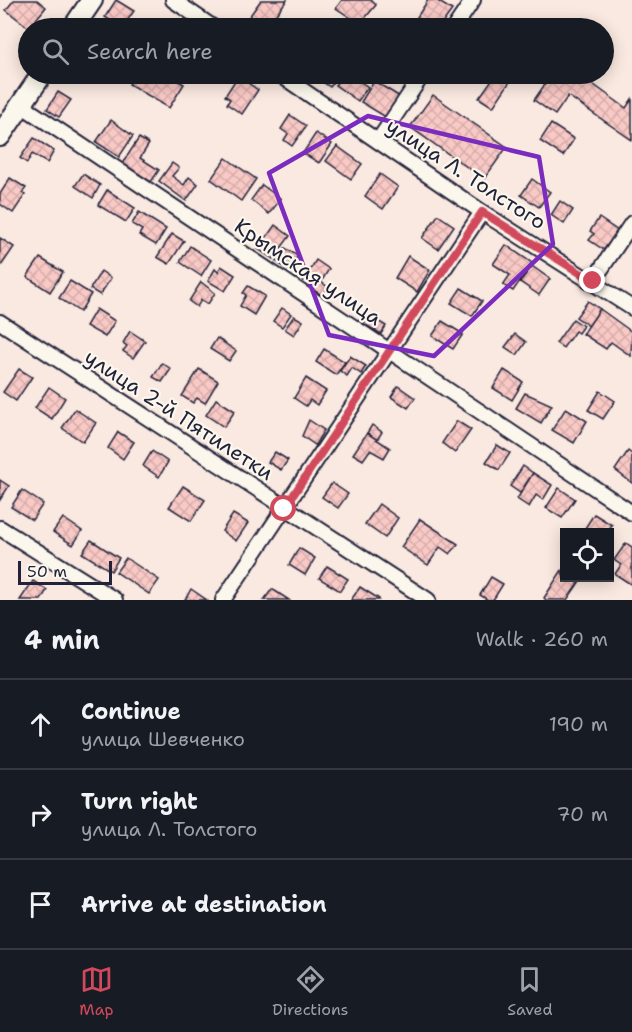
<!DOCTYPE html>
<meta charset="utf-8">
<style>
:root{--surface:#171b24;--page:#242831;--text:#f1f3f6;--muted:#9ea1a6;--line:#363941;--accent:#d1495b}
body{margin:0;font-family:"Shantell Sans",sans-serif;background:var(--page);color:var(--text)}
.controls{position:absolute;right:18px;bottom:18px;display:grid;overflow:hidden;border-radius:0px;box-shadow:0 3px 15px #0003}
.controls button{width:54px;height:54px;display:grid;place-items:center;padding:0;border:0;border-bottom:2px solid var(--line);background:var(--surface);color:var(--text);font:30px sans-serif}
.scale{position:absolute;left:18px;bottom:15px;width:94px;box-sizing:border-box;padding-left:6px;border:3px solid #22223b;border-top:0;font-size:16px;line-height:21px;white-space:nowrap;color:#22223b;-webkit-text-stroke:4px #fbf7ec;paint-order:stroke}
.stop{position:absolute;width:18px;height:18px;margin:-14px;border:4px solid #d1495b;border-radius:50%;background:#fff}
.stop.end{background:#d1495b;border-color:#fff;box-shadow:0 2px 6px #0008}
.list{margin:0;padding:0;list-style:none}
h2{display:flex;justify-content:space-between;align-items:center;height:78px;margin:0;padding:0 24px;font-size:26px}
h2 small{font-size:20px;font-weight:400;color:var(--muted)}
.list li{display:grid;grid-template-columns:39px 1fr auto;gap:18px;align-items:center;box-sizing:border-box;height:90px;padding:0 24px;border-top:2px solid var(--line)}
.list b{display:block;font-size:22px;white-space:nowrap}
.list p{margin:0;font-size:20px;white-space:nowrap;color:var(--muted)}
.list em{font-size:20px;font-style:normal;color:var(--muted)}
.icon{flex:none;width:33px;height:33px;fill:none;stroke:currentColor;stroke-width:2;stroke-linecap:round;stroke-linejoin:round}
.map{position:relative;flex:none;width:632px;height:600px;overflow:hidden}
.search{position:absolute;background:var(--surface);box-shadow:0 3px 15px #0003;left:18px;right:18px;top:18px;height:66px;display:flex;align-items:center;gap:15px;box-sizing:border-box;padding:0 21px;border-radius:33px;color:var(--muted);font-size:22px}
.sheet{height:348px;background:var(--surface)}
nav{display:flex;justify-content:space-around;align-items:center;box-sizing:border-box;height:84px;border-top:2px solid var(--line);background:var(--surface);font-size:16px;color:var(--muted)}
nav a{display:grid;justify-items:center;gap:3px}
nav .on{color:var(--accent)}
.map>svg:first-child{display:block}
.building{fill:url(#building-cross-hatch);stroke:#22223b;stroke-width:1.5}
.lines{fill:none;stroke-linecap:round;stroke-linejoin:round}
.street-casing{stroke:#22223b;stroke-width:18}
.secondary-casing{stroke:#22223b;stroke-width:24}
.street{stroke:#fbf7ec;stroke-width:14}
.secondary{stroke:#fbf7ec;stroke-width:20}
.route{stroke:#d1495b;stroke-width:8}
.marked{fill:none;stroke:#7b2cbf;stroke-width:4.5;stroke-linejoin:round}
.labels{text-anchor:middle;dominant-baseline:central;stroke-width:4.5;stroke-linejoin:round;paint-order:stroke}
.street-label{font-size:21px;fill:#22223b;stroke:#fbf7ec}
</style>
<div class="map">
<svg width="632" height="600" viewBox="0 0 632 600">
<defs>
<pattern id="building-cross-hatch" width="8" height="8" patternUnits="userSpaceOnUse" patternTransform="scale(1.5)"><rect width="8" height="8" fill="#f9c9c5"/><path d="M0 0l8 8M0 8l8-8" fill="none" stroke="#d5acaa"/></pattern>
</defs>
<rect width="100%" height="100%" fill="#fae9e0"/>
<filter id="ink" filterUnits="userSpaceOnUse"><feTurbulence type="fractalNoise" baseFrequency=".0167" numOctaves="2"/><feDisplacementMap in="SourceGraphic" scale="12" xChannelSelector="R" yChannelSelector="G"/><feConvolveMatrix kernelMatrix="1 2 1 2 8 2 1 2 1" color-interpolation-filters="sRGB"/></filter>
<g filter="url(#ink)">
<!-- building -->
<g class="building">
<path d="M14 0H37L46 7 29 28 6 10Z"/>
<path d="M116 0 134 11 122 28 105 17Z"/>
<path d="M261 0H287L271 21 266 17 256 28 246 21Z"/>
<path d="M342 0H371L376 5 360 24 336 8Z"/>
<path d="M428 0H436L452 10 439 28H433L417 17Z"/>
<path d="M135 74H167L184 84 169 108 129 84Z"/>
<path d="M311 74H340L330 87Z"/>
<path d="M343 74H349L368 87 358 101 335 85Z"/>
<path d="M496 74H515L493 107 479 98Z"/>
<path d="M552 74H586L583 77 626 108 632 99V140L568 96 555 115 534 100Z"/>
<path d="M238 76 258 90 242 114 227 104 230 99 225 96Z"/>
<path d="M374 81 402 98 389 119 361 102Z"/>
<path d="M58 92 71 100 59 117 47 109Z"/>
<path d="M433 95 507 147 484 179 410 127Z"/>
<path d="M290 115 306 126 292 146 284 140 288 134 281 129Z"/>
<path d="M111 120 133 136 119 157 96 142Z"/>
<path d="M551 124 574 139 563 156 540 141Z"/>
<path d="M316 133 332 144 319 163 303 153Z"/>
<path d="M34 138 54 151 47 163 32 154 27 163 20 158Z"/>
<path d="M139 138 149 144 140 158 159 170 151 182 122 164Z"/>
<path d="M337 146 362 164 351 179 326 161Z"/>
<path d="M226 158 256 179 241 201 211 179Z"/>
<path d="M172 163 179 168 172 176 184 185 189 177 198 184 186 201 159 181Z"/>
<path d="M83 174 100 185 93 198 75 186Z"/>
<path d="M380 174 398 187 383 209 365 196Z"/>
<path d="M10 178 26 188 22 193 25 195 13 213 0 204V194Z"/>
<path d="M532 179 550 192 539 207 521 195Z"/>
<path d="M262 185 281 199 269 214 251 200Z"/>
<path d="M107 190 135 208 126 222 98 205Z"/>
<path d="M560 201 573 210 564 224 551 215Z"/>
<path d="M139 212 166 229 156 245 139 235 142 230 132 224Z"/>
<path d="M438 215 454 226 438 249 422 238Z"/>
<path d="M599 218 618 231 604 250 589 240 594 234 590 231Z"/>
<path d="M275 225 290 236 273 259 258 249Z"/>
<path d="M172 234 184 241 169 264 157 257Z"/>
<path d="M0 238 14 247 1 266H0Z"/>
<path d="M506 245 532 263 513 291 503 285 510 275 493 264Z"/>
<path d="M190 246 211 260 201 276 180 262Z"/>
<path d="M285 248 298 256 288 270 276 261Z"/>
<path d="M408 256 430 270 417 292 395 278Z"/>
<path d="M40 258 63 272 50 292 27 277Z"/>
<path d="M316 260 329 269 321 282 328 287 323 296 302 283Z"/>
<path d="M221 266 235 275 225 291 208 281 215 269 218 272Z"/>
<path d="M532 266 550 279 539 295 520 282Z"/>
<path d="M101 271 111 278 100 295 90 289Z"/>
<path d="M70 281 91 294 80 312 59 298Z"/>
<path d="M201 282 215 293 208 304 201 300 197 307 189 301Z"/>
<path d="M248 286 265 296 254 315 240 306 246 295 243 293Z"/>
<path d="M461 288 482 301 472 316 451 303Z"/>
<path d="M588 301 600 309 589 326 576 317Z"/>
<path d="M282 308 291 314 282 327 273 321Z"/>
<path d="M96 309 115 321 105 337 86 326Z"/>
<path d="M600 309 632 332 631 356 611 342 606 349 583 334Z"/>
<path d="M368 315 386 326 381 334 364 324Z"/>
<path d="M294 316 303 321 294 335 285 329Z"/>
<path d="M573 319 583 326 578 333 575 331 563 348 556 343Z"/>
<path d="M442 321 463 334 453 349 432 336Z"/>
<path d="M130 331 145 341 133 358 123 351 127 346 123 343Z"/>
<path d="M515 334 526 342 517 355 505 347Z"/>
<path d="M217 338 236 351 229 361 210 349Z"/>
<path d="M324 349 345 362 336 375 316 362Z"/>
<path d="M350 356 366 366 361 374 352 368 347 376 340 371Z"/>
<path d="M162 363 171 369 162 382 153 377Z"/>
<path d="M19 369 32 377 16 401 3 392Z"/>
<path d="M199 369 218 381 205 403 197 398 193 403 182 396Z"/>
<path d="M504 370 523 382 512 400 493 388Z"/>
<path d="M306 378 326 391 317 405 310 400 306 406 294 398Z"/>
<path d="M398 386 415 398 408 408 391 397Z"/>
<path d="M49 387 65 398 52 419 35 408Z"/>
<path d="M600 391 615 401 603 419 588 410Z"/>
<path d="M525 393 552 405 541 423 516 408Z"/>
<path d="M216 399 235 411 224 427 206 415Z"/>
<path d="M566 408 587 421 574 443 552 430Z"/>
<path d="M75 409 96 423 83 442 62 428Z"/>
<path d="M309 420 324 430 315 445 302 436Z"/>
<path d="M457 421 471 430 455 453 442 443Z"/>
<path d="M372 425 382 432 377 440 367 433Z"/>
<path d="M118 432 134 442 123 459 108 448Z"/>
<path d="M367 433 390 448 384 458 370 450 363 460 353 454Z"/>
<path d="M497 445 510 453 499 470 486 462Z"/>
<path d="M152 451 168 462 159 477 143 466Z"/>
<path d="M628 451 632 454V483L615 470Z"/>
<path d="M275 452 288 460 281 470 268 462Z"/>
<path d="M523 466 533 473 520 493 510 486Z"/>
<path d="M533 473 552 485 543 500 536 495 529 507 517 499Z"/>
<path d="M0 480 9 486 0 500Z"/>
<path d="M332 483 348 494 338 508 322 497Z"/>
<path d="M183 486 205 500 191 521 169 507Z"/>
<path d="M559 488 575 499 562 518 546 508Z"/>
<path d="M22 490 43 504 32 520 11 507Z"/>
<path d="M379 504 398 518 385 538 365 524Z"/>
<path d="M233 514 248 523 236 541 222 531Z"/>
<path d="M594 514 612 525 607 532H591L585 528Z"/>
<path d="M63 518 82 531 73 545 53 532Z"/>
<path d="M420 519 458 544 450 554 440 547 428 565 401 547Z"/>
<path d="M91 540 119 558 111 571 82 553Z"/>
<path d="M626 543 632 547V585L615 574 621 565 614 560Z"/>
<path d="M299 548 315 558 305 575 289 565Z"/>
<path d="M126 558 159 580 149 594 116 572Z"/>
<path d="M327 566 348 579 340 591 319 578Z"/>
<path d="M562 570 564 578H574L580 581 567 600H546L544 598Z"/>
<path d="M491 577 503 584 493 600H488L480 595Z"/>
<path d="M33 581 47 590 41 600H20Z"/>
<path d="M360 587 379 599V600H351Z"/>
<path d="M191 589 207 600H185Z"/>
<path d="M272 589 289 600H264Z"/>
</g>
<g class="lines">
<!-- street casing -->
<g class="street-casing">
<g id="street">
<path d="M173 0 214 28"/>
<path d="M454 28 473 0"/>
<path d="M279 74 482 212 632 308"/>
<path d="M21 105 632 513"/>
<path d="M378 141 423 74"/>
<path d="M593 281 632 223"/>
<path d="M0 322 428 600"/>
<path d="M0 528 115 600"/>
<path d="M223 600 482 212"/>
</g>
</g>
<!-- secondary casing -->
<g class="secondary-casing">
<g id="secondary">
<path d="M73 28 92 0"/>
<path d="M0 136 42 74"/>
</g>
</g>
<!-- street -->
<use href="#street" class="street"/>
<!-- secondary -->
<use href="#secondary" class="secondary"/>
</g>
</g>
<g class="lines" filter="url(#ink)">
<!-- route -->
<path class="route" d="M284 509 482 212 593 281"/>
</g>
<!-- marked area -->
<path class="marked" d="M368 116 539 157 553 244 434 356 329 335 269 173Z"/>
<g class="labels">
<!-- street labels -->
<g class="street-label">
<text transform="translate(466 174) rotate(33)">улица Л. Толстого</text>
<text transform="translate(308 272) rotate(34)">Крымская улица</text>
<text transform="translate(179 415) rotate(33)">улица 2-й Пятилетки</text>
</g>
</g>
</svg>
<div class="controls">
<button><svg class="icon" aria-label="locate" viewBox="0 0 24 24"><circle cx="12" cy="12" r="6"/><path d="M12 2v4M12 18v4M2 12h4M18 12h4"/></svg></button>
</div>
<div class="scale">50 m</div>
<div class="stop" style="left:284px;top:509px"></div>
<div class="stop end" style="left:593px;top:281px"></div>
<div class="search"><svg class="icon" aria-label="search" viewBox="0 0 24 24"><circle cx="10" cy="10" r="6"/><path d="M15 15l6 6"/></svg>Search here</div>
</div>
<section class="sheet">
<h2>4 min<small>Walk · 260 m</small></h2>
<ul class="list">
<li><svg class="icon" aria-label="ahead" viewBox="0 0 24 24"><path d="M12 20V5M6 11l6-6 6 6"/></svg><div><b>Continue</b><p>улица Шевченко</p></div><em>190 m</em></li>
<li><svg class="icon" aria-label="right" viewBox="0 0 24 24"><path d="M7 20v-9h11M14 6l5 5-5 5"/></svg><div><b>Turn right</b><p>улица Л. Толстого</p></div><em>70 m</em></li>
<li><svg class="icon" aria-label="arrive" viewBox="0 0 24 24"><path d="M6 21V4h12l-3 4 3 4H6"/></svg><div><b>Arrive at destination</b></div></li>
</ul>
</section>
<nav>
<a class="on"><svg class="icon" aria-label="map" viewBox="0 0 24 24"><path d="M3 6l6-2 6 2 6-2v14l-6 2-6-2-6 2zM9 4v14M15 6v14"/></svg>Map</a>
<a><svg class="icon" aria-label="directions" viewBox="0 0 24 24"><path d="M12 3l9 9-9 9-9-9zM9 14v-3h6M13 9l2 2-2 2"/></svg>Directions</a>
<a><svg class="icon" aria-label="saved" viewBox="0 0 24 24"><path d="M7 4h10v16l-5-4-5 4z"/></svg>Saved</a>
</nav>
